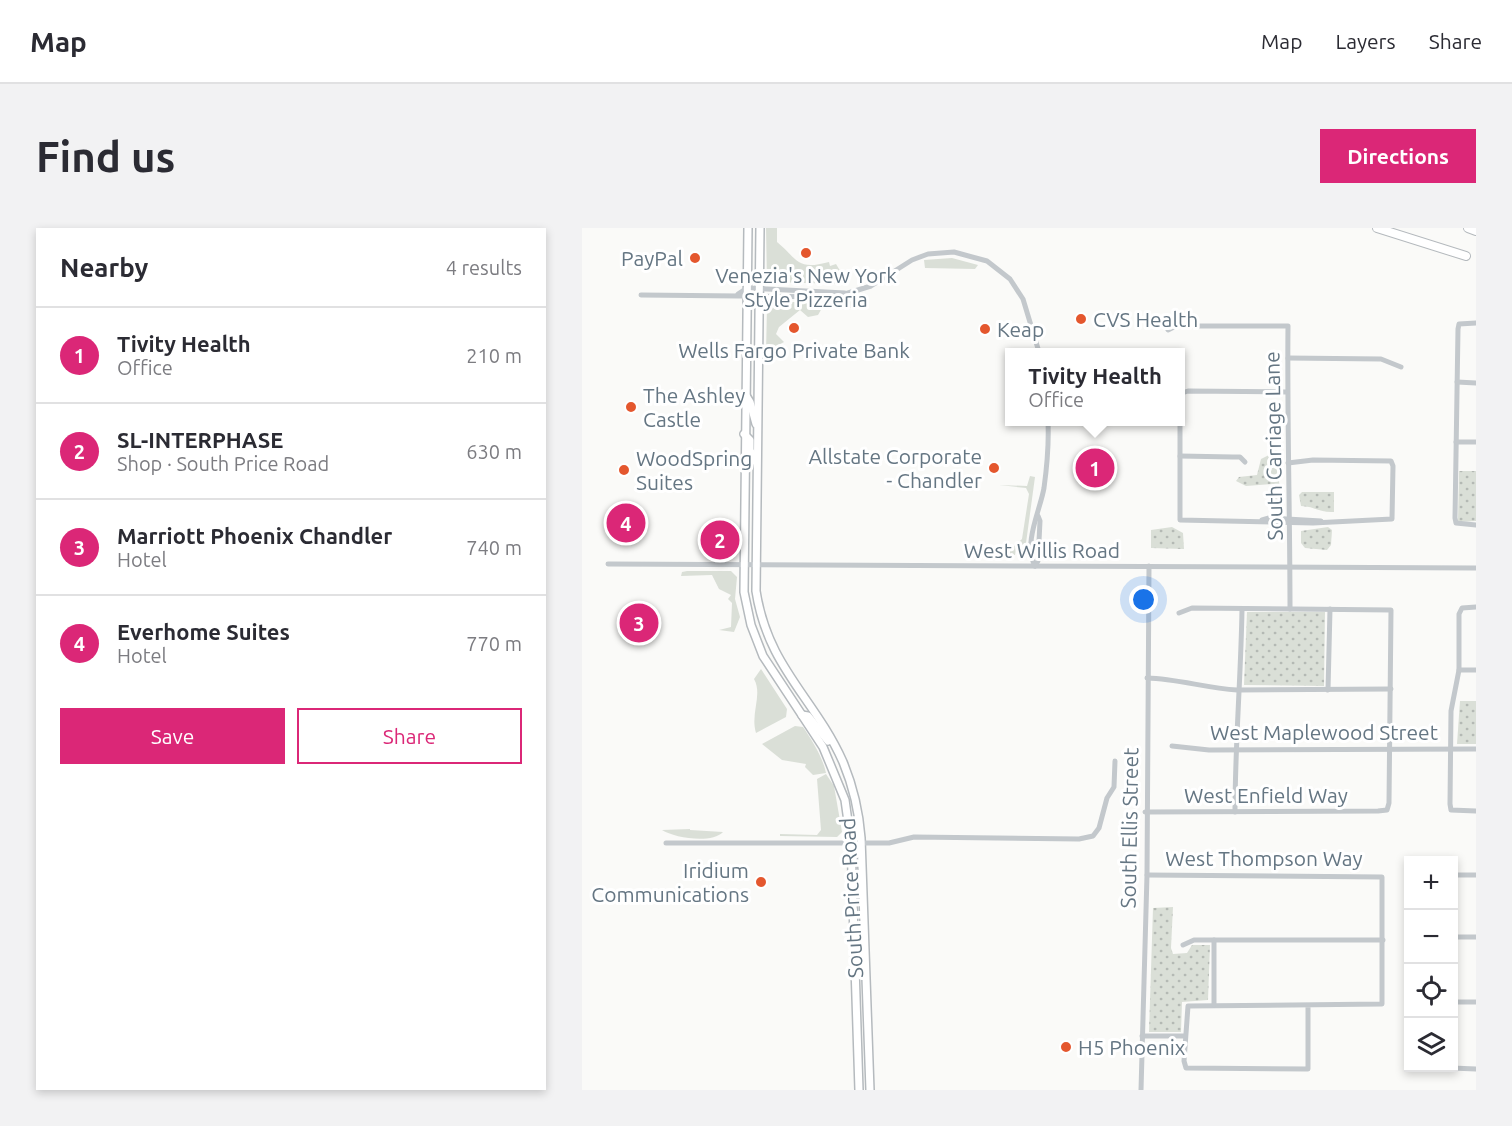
<!DOCTYPE html>
<meta charset="utf-8">
<style>
:root{--surface:#fff;--page:#f2f2f3;--text:#2b2b33;--muted:#7c7c81;--line:#e1e1e2;--accent:#db2777}
body{margin:0;font-family:Ubuntu,sans-serif;background:var(--page);color:var(--text)}
.controls{position:absolute;right:18px;bottom:18px;display:grid;overflow:hidden;border-radius:0px;box-shadow:0 3px 9px #0003}
.controls button{width:54px;height:54px;display:grid;place-items:center;padding:0;border:0;border-bottom:2px solid var(--line);background:var(--surface);color:var(--text);font:30px sans-serif}
.you{position:absolute;left:562px;top:372px;width:21px;height:21px;margin:-15px;border:4px solid #fff;border-radius:50%;background:#1a73e8;box-shadow:0 0 0 9px #1a73e833}
.badge{display:grid;place-items:center;width:39px;height:39px;border-radius:50%;background:var(--accent);color:#fff;font-size:20px;font-weight:700}
.pin{position:absolute;translate:-50% -50%;border:3px solid #fff;box-shadow:0 2px 6px #0006}
.popup{position:absolute;left:423px;top:120px;width:180px;height:78px;box-sizing:border-box;display:grid;place-content:center;border-radius:0px;background:var(--surface);filter:drop-shadow(0 2px 4px #0005);font-size:20px;white-space:nowrap;color:var(--muted)}
.popup b{font-size:22px;color:var(--text)}
.popup::after{content:'';position:absolute;left:50%;top:100%;margin-left:-12px;border:12px solid transparent;border-top-color:var(--surface)}
.list{margin:0;padding:0;list-style:none}
h2{display:flex;justify-content:space-between;align-items:center;height:78px;margin:0;padding:0 24px;font-size:26px}
h2 small{font-size:20px;font-weight:400;color:var(--muted)}
.list li{display:grid;grid-template-columns:39px 1fr auto;gap:18px;align-items:center;box-sizing:border-box;height:96px;padding:0 24px;border-top:2px solid var(--line)}
.list b{display:block;font-size:22px;white-space:nowrap}
.list p{margin:0;font-size:20px;white-space:nowrap;color:var(--muted)}
.list em{font-size:20px;font-style:normal;color:var(--muted)}
.actions{display:flex;gap:12px;padding:18px 24px}
.actions a{flex:1;padding:14px 0;border:2px solid var(--accent);border-radius:0px;text-align:center;font-size:21px;color:var(--accent)}
.actions .main{background:var(--accent);color:#fff}
.icon{flex:none;width:33px;height:33px;fill:none;stroke:currentColor;stroke-width:2;stroke-linecap:round;stroke-linejoin:round}
.map{position:relative;flex:none;width:894px;height:862px;overflow:hidden;border-radius:0px}
header{display:flex;align-items:center;gap:36px;box-sizing:border-box;height:84px;padding:0 30px;background:var(--surface);border-bottom:2px solid var(--line)}
header strong{font-size:28px}
nav{display:flex;gap:33px;margin-inline-start:auto;font-size:21px}
.intro{display:flex;align-items:center;justify-content:space-between;box-sizing:border-box;height:144px;padding:0 36px}
h1{margin:0;font-size:42px}
.button{padding:15px 27px;border-radius:0px;background:var(--accent);color:#fff;font-size:21px;font-weight:700}
main{display:flex;gap:36px;padding:0 36px}
aside{flex:1;background:var(--surface);border-radius:0px;box-shadow:0 3px 9px #0003}
.map>svg:first-child{display:block}
.grass{fill:#dadfd7}
.park{fill:url(#park-dots)}
.lines{fill:none;stroke-linecap:round;stroke-linejoin:round}
.major-casing{stroke:#b5babe;stroke-width:10}
.highway-casing{stroke:#b4b9bd;stroke-width:10}
.minor{stroke:#c3c8cc;stroke-width:5}
.major{stroke:#fff;stroke-width:7}
.highway{stroke:#fff;stroke-width:8}
.poi-dot{fill:#e4572e;stroke:#fff;stroke-width:2}
.labels{text-anchor:middle;dominant-baseline:central;stroke-width:6;stroke-linejoin:round;paint-order:stroke}
.poi-label{font-size:21px;fill:#657683;stroke:#fff;text-anchor:start}
.street-label{font-size:21px;fill:#657683;stroke:#fff}
</style>
<header>
<strong>Map</strong>
<nav><a>Map</a><a>Layers</a><a>Share</a></nav>
</header>
<div class="intro"><h1>Find us</h1><a class="button">Directions</a></div>
<main>
<aside>
<h2>Nearby<small>4 results</small></h2>
<ul class="list">
<li><span class="badge">1</span><div><b>Tivity Health</b><p>Office</p></div><em>210 m</em></li>
<li><span class="badge">2</span><div><b>SL-INTERPHASE</b><p>Shop · South Price Road</p></div><em>630 m</em></li>
<li><span class="badge">3</span><div><b>Marriott Phoenix Chandler</b><p>Hotel</p></div><em>740 m</em></li>
<li><span class="badge">4</span><div><b>Everhome Suites</b><p>Hotel</p></div><em>770 m</em></li>
</ul>
<div class="actions"><a class="main">Save</a><a>Share</a></div>
</aside>
<div class="map">
<svg width="894" height="862" viewBox="0 0 894 862">
<defs>
<pattern id="park-dots" width="8" height="8" patternUnits="userSpaceOnUse" patternTransform="scale(1.5)"><rect width="8" height="8" fill="#dadfd7"/><path d="M2 2h.1M6 6h.1" fill="none" stroke="#b4b9b4" stroke-width="1.8" stroke-linecap="round"/></pattern>
</defs>
<rect width="100%" height="100%" fill="#fafaf8"/>
<!-- grass -->
<g class="grass">
<path d="M184 0H195V14C216 31 214 43 247 34L248 38 254 36 257 41 266 44 264 56 185 54Z"/>
<path d="M370 30 396 37 393 41 343 40 342 32Z"/>
<path d="M188 73 257 76 268 73 273 76 274 82 270 80H240L236 87 226 89 218 82 197 99 194 106 202 114 187 122 188 127 184 125 185 78Z"/>
<path d="M448 248 453 249 444 315 434 320 433 327H427L425 320H430L440 311 447 266 444 260 417 257 445 258Z"/>
<path d="M105 343H149L155 349 153 371 158 389 152 404 137 402 149 399 150 375 146 371 149 367 137 361 130 347 99 348 100 344Z"/>
<path d="M179 441 205 481 204 489 174 505C168 485 181 467 172 451Z"/>
<path d="M213 498 221 499C230 512 241 530 244 545L231 547 223 539 224 536 200 532 180 516Z"/>
<path d="M244 546 252 558 260 604 255 609 198 608V606L235 607 239 602 235 551Z"/>
<path d="M108 601V602L141 604C130 616 92 610 80 602Z"/>
</g>
<!-- park -->
<g class="park">
<path d="M691 221 696 223C691 241 701 261 700 280L694 283 690 280 691 256 664 258 654 253 657 249 675 247 679 231 687 227Z"/>
<path d="M877 243H894V293L876 294Z"/>
<path d="M720 264H752V284C739 285 731 278 719 278L717 267Z"/>
<path d="M590 299 601 305 602 321 569 320V302Z"/>
<path d="M746 299 750 302 749 317 745 322 723 320 719 315V303Z"/>
<path d="M665 384H743L742 458 662 457Z"/>
<path d="M878 473H894V516H875Z"/>
<path d="M591 679 589 720 591 726 605 725 610 717H628L626 772 600 774 599 804H567L571 680Z"/>
</g>
<g class="lines">
<!-- major casing -->
<g class="major-casing">
<g id="major">
<path d="M166 0 162 364 169 397 181 428 241 519 263 572 269 615 277 862"/>
<path d="M178 0 174 363C186 440 232 469 261 534 271 558 277 584 279 610L288 862"/>
<path d="M163 166 168 174 174 196"/>
<path d="M162 206 168 212V222L173 233"/>
<path d="M220 487 226 488 246 513"/>
</g>
</g>
<!-- highway casing -->
<g class="highway-casing">
<g id="highway">
<path d="M795 0 884 28"/>
<path d="M886 0 894 3"/>
</g>
</g>
<!-- minor -->
<g class="minor">
<path d="M156 66 165 60 263 65"/>
<path d="M59 67 253 69 289 58 330 32 346 26 372 24 405 33 428 51 441 71 457 124"/>
<path d="M894 95 877 96 876 101 873 290 874 295 894 297"/>
<path d="M586 102 594 98H706C705 192 708 286 708 381"/>
<path d="M706 130 799 131 819 139"/>
<path d="M875 154 894 155"/>
<path d="M598 174 600 165 606 163 705 164"/>
<path d="M598 194V292L731 295 810 291 811 238 809 233 731 232 706 235"/>
<path d="M874 214H894"/>
<path d="M598 228 651 229H658L663 234"/>
<path d="M680 292 687 290 739 293"/>
<path d="M26 336 894 340"/>
<path d="M453 338C441 315 458 283 462 260 465 238 467 216 466 194"/>
<path d="M453 338 456 333 458 293 456 288"/>
<path d="M894 379 880 380 877 386V442L869 483 868 576 869 582 894 583"/>
<path d="M877 442H894"/>
<path d="M565 450C596 451 624 460 655 462L809 461"/>
<path d="M746 462 748 381"/>
<path d="M590 518 627 522 894 521"/>
<path d="M563 584 796 583 805 582 807 575 809 382 610 380 597 385"/>
<path d="M653 584C653 516 659 448 660 381"/>
<path d="M84 615H307L332 609 497 611 511 608 517 600 525 570 532 559 533 533"/>
<path d="M565 647 800 649V776L606 778 602 833 604 840 726 841V777"/>
<path d="M872 647H894"/>
<path d="M872 709H894"/>
<path d="M601 717 612 712H801"/>
<path d="M872 774H894"/>
<path d="M632 777V712"/>
<path d="M560 808H603"/>
<path d="M870 840 894 841"/>
<path d="M559 862 565 647 567 338"/>
</g>
<!-- major -->
<use href="#major" class="major"/>
<!-- highway -->
<use href="#highway" class="highway"/>
</g>
<!-- markers -->
<g class="poi-dot">
<circle cx="224" cy="25" r="6"/>
<circle cx="113" cy="30" r="6"/>
<circle cx="499" cy="91" r="6"/>
<circle cx="212" cy="100" r="6"/>
<circle cx="403" cy="101" r="6"/>
<circle cx="49" cy="179" r="6"/>
<circle cx="412" cy="240" r="6"/>
<circle cx="42" cy="242" r="6"/>
<circle cx="179" cy="654" r="6"/>
<circle cx="484" cy="819" r="6"/>
</g>
<g class="labels">
<!-- poi labels -->
<g class="poi-label">
<text x="101" y="30" text-anchor="end">PayPal</text>
<text x="224" y="47" text-anchor="middle">Venezia's New York<tspan x="224" dy="24">Style Pizzeria</tspan></text>
<text x="511" y="91">CVS Health</text>
<text x="415" y="101">Keap</text>
<text x="212" y="122" text-anchor="middle">Wells Fargo Private Bank</text>
<text x="61" y="167">The Ashley<tspan x="61" dy="24">Castle</tspan></text>
<text x="400" y="228" text-anchor="end">Allstate Corporate<tspan x="400" dy="24">- Chandler</tspan></text>
<text x="54" y="230">WoodSpring<tspan x="54" dy="24">Suites</tspan></text>
<text x="167" y="642" text-anchor="end">Iridium<tspan x="167" dy="24">Communications</tspan></text>
<text x="496" y="819">H5 Phoenix</text>
</g>
<!-- street labels -->
<g class="street-label">
<text transform="translate(691 218) rotate(-91)">South Carriage Lane</text>
<text x="460" y="322">West Willis Road</text>
<text x="742" y="504">West Maplewood Street</text>
<text x="684" y="567">West Enfield Way</text>
<text transform="translate(547 600) rotate(-89)">South Ellis Street</text>
<text x="682" y="630">West Thompson Way</text>
<text transform="translate(269 670) rotate(-93)">South Price Road</text>
</g>
</g>
</svg>
<div class="controls">
<button>+</button>
<button>−</button>
<button><svg class="icon" aria-label="locate" viewBox="0 0 24 24"><circle cx="12" cy="12" r="6"/><path d="M12 2v4M12 18v4M2 12h4M18 12h4"/></svg></button>
<button><svg class="icon" aria-label="layers" viewBox="0 0 24 24"><path d="M12 4l9 5-9 5-9-5zM3 14l9 5 9-5"/></svg></button>
</div>
<div class="you"></div>
<div class="pin badge" style="left:513px;top:240px">1</div>
<div class="popup"><b>Tivity Health</b>Office</div>
<div class="pin badge" style="left:138px;top:312px">2</div>
<div class="pin badge" style="left:57px;top:395px">3</div>
<div class="pin badge" style="left:44px;top:295px">4</div>
</div>
</main>
